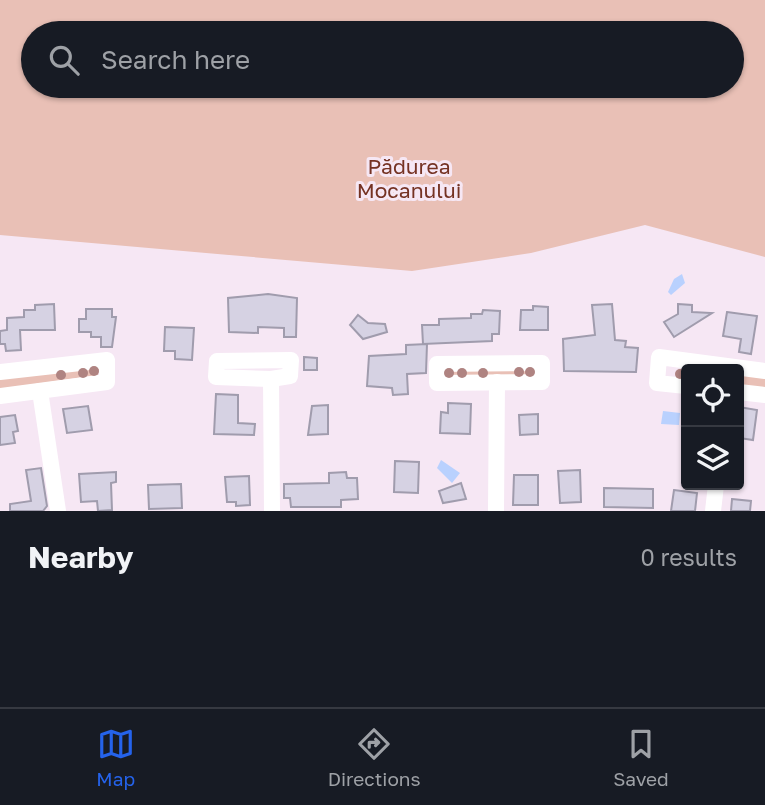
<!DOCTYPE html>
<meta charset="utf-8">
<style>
:root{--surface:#171b24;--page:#20242c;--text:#f1f3f6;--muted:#9ea1a6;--line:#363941;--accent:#2563eb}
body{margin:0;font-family:"Golos Text",sans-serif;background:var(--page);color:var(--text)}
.controls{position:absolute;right:21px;bottom:21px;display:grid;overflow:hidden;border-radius:7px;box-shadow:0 2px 5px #0004}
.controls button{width:63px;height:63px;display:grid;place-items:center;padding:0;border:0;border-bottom:2px solid var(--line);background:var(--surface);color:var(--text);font:35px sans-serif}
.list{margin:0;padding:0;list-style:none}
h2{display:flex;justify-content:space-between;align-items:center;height:91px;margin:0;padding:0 28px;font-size:30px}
h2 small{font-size:23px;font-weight:400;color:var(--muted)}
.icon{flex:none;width:38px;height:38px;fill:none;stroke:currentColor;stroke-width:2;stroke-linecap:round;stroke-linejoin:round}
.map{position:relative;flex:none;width:765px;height:511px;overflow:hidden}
.search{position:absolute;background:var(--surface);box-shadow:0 2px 5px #0004;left:21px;right:21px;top:21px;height:77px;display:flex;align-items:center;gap:18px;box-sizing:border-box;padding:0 24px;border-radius:38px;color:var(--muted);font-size:26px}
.sheet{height:196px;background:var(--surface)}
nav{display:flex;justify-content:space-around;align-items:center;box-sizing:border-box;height:98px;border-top:2px solid var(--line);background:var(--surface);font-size:19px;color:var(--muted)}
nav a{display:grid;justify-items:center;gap:4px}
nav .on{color:var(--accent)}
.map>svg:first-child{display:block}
.green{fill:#e9c0b6;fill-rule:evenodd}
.water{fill:#b9d1fe}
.building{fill:#d6d2e3;stroke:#a09cad;stroke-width:2}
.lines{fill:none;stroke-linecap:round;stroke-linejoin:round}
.street{stroke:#fff;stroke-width:16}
.tree{fill:#af8381}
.labels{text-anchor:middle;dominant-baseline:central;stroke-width:6;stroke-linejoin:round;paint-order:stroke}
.park-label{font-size:21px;fill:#753223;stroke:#f6e7f4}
</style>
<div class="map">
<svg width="765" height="511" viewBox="0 0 765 511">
<rect width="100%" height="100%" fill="#f6e7f4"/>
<!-- green -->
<g class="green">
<path d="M0 0H765V257L645 225 531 253 412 271 0 235ZM732 33V86H33V33Z"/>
<path d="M99 367 98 375 0 389V376Z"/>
<path d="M445 368 535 369 534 377H445Z"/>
<path d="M739 374 765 377V389L739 386Z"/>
</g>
<!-- water -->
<g class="water">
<path d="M682 274 685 283 671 295 668 292 674 279Z"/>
<path d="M663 411 680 413 679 425 661 424Z"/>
<path d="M441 460 460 473 452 483 437 468Z"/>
</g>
<!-- building -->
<g class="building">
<path d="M268 294 297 298 296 337H284V328L258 327V333L229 332 228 298Z"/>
<path d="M54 304 55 330H20L21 350 6 351 5 344H0V331L7 330V318L24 317V310H35V305Z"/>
<path d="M612 304 615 340 626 341 625 347 638 348 636 372 564 371 563 339 595 335 592 305Z"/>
<path d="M678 304 692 305V312L712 313 674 337 664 322 678 314Z"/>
<path d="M533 306 548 307V330H520L521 310H533Z"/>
<path d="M86 309H112V317H116L112 347H101V337H91V332H79V319H86Z"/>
<path d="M483 310 500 311 499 334H492V341L423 344 422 325H439V319L471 318V314H482Z"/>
<path d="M727 312 757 316 751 354 739 352 741 339 723 336Z"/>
<path d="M358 315 368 323 385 324 387 332 363 339 350 325Z"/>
<path d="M165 327 194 328 192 360 175 359V351H164Z"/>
<path d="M427 344 426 373 407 374 408 394 393 395 392 388 367 386 369 356 406 354V345Z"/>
<path d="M304 357 317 358V370H304Z"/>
<path d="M216 394 238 395V423L255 424 254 435 214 434Z"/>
<path d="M448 403 471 404 470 434 440 433 441 412 448 413Z"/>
<path d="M328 405V434L308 435 312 406Z"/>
<path d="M88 406 92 430 67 433 63 409Z"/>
<path d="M739 407 757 410 753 440 739 438Z"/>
<path d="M538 414V434L520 435 519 415Z"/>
<path d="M15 415 18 431 13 432 15 443 0 445V417Z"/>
<path d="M395 461 419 462 418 493 394 492Z"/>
<path d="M41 468 47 506 43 511H10V504L31 501 26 470Z"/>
<path d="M580 470 581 502 560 503 558 471Z"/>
<path d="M116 472V482L111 483 112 510 98 511 97 501 81 502 79 474Z"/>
<path d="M346 472 347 478H357L358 499 341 500V507H291L290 498H284V484L329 483V473Z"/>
<path d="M514 475H538V505H513Z"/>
<path d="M249 476 250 505 236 506V502H227L225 477Z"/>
<path d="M461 483 466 499 443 503 439 491Z"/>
<path d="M181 484 182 508 149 509 148 485Z"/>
<path d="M604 488 653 489V508L604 507Z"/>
<path d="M674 490 697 493 695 511H671Z"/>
<path d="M732 499 751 501 750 511H731Z"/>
</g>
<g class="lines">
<!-- street -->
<g class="street">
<path d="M291 360 290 376 271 379 216 377 217 361Z"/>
<path d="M542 363V382L437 383V364Z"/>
<path d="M0 372 107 360V382L0 396"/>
<path d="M271 379 272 511"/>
<path d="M686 386 657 383 659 357 765 371"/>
<path d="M40 391 58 511"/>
<path d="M739 392 765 395"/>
<path d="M496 511 497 382"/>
<path d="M713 511 716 485"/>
</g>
</g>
<!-- trees -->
<g class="tree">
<circle cx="94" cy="371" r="5"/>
<circle cx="519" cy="372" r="5"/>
<circle cx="530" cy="372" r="5"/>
<circle cx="83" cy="373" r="5"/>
<circle cx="449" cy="373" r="5"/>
<circle cx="462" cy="373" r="5"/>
<circle cx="483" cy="373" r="5"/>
<circle cx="680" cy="374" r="5"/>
<circle cx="61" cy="375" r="5"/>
</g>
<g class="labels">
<!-- park labels -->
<g class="park-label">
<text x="409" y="166">Pădurea<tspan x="409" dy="24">Mocanului</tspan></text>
</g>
</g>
</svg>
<div class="controls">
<button><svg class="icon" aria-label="locate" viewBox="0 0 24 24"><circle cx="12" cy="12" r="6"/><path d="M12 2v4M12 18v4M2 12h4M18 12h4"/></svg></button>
<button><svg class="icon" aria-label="layers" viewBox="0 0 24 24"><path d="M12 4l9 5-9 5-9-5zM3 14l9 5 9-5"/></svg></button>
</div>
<div class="search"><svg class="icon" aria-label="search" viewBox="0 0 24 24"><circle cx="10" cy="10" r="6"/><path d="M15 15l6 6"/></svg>Search here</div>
</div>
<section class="sheet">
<h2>Nearby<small>0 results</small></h2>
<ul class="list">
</ul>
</section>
<nav>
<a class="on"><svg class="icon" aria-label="map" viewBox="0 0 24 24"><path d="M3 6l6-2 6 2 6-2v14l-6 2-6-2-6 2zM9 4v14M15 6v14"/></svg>Map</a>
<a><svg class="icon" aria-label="directions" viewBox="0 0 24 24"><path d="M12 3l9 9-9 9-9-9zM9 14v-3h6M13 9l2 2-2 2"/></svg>Directions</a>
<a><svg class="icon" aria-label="saved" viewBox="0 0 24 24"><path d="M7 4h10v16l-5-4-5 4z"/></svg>Saved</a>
</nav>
